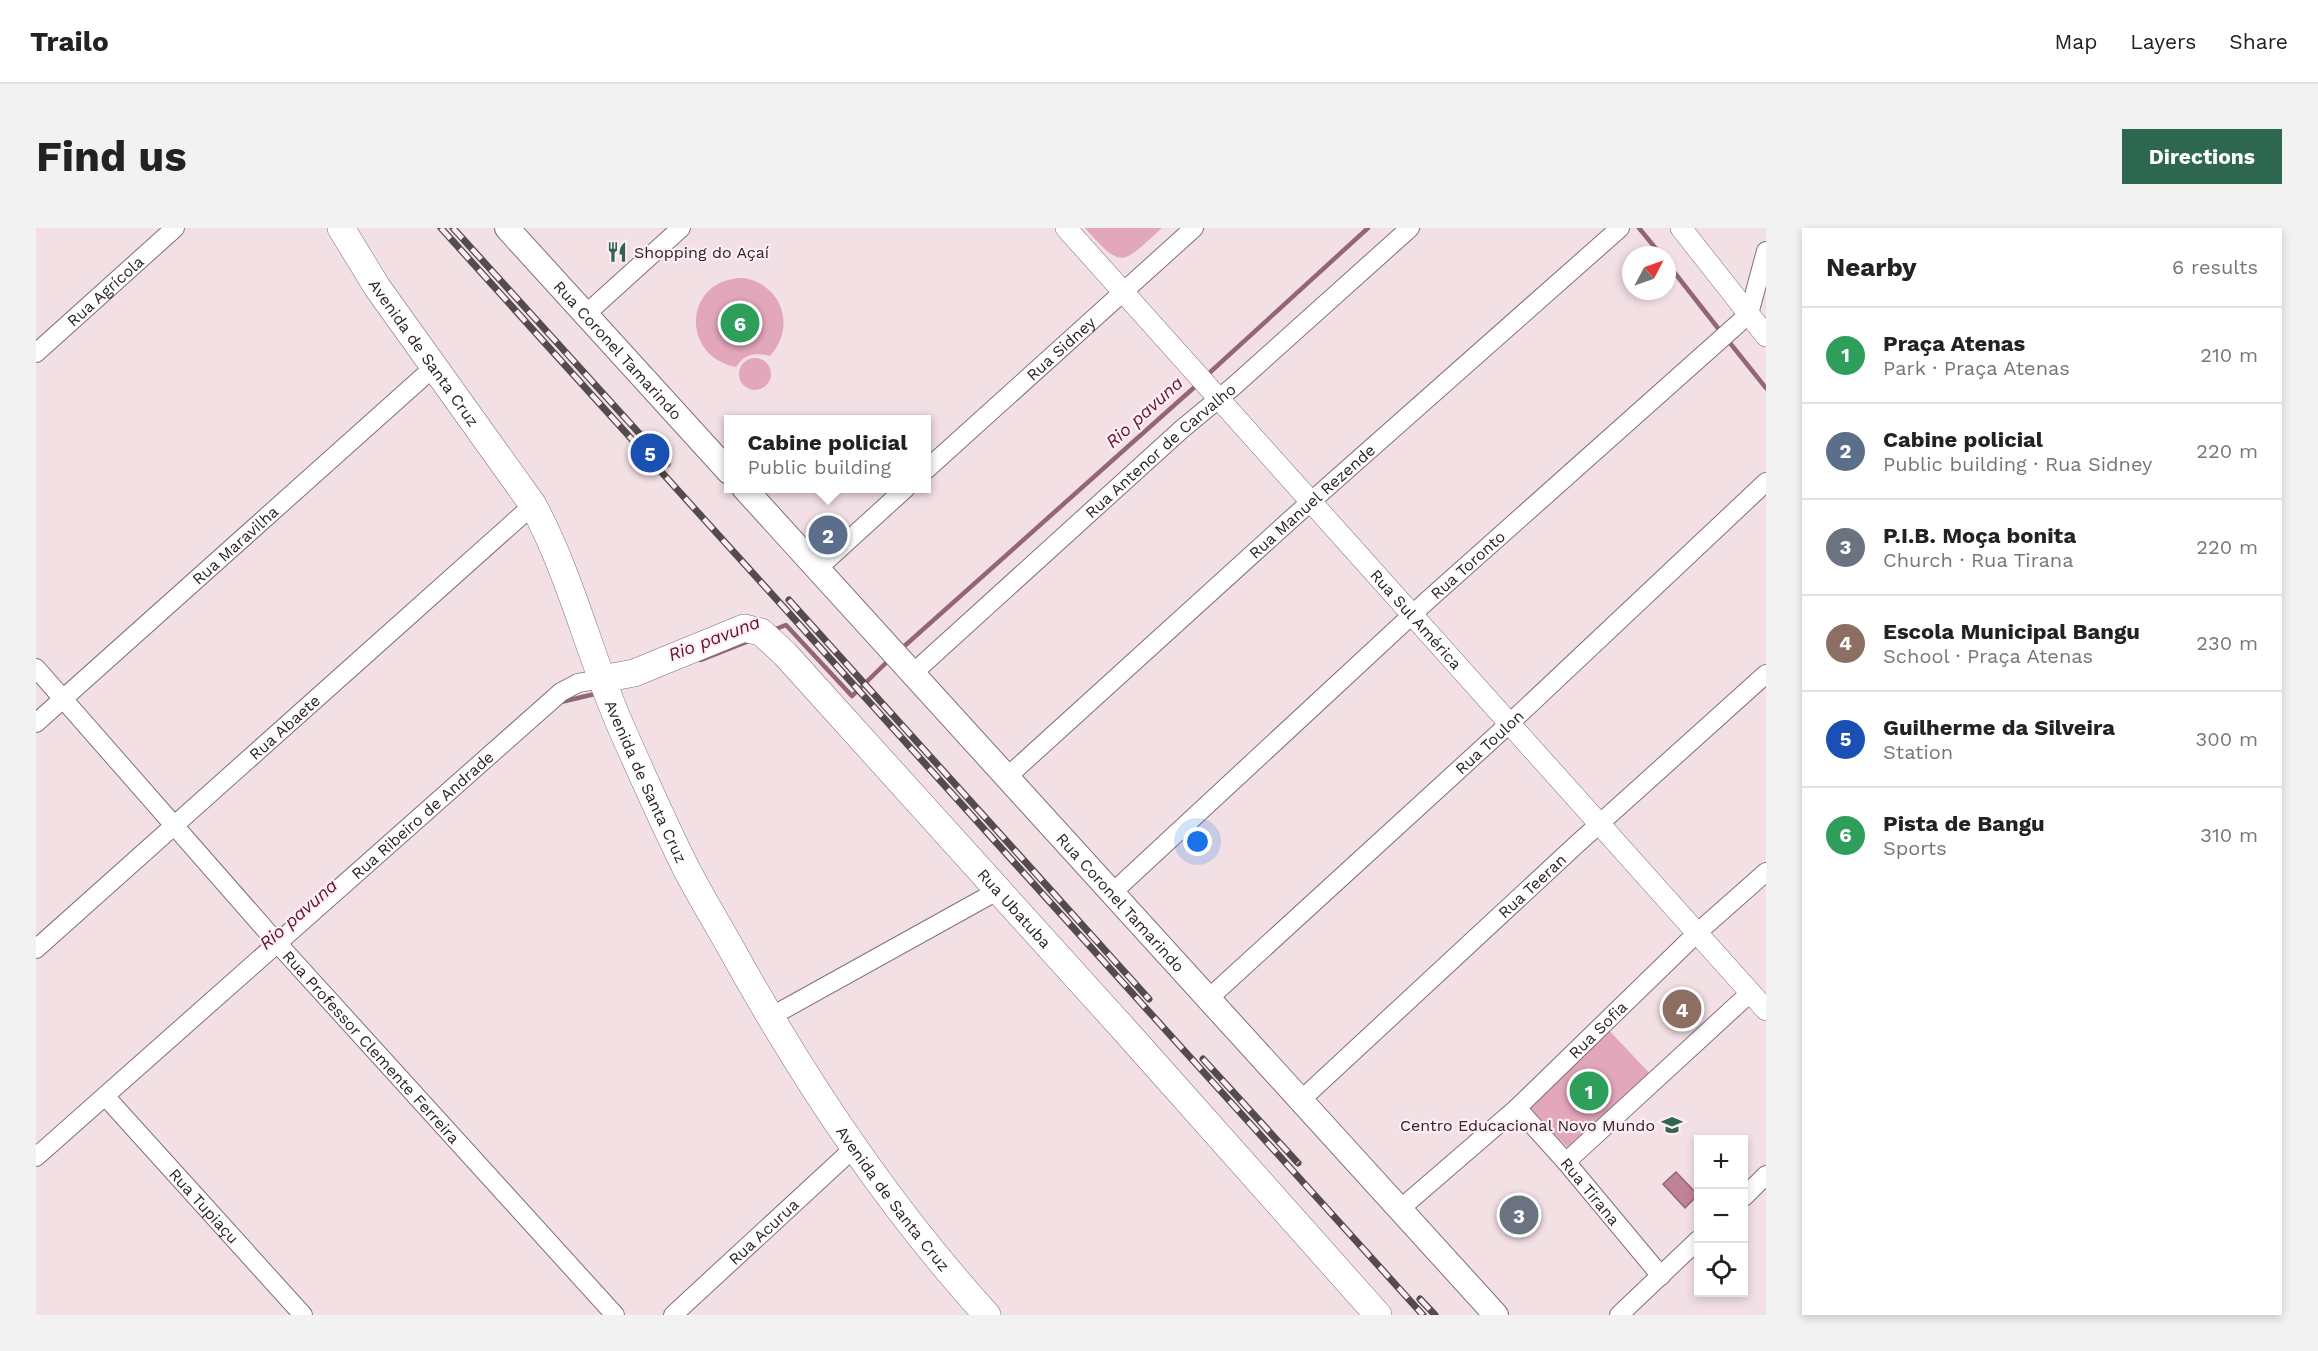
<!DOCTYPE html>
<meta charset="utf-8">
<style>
:root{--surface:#fff;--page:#f2f2f2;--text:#222;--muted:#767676;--line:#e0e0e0;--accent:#2e6750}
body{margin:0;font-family:"Work Sans",sans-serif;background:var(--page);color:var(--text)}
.controls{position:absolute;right:18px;bottom:18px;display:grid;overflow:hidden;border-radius:0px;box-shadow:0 3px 9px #0003}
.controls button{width:54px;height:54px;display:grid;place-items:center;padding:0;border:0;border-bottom:2px solid var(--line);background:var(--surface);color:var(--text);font:30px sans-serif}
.compass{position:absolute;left:1586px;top:18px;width:54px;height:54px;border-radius:50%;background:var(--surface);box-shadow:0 3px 9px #0003;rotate:49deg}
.you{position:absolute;left:1162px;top:614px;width:21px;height:21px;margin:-15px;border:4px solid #fff;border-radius:50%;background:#1a73e8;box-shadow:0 0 0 9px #1a73e833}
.badge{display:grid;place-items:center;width:39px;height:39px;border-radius:50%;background:var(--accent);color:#fff;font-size:20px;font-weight:700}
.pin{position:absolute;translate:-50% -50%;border:3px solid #fff;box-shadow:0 2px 6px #0006}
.popup{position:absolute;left:688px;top:187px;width:207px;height:78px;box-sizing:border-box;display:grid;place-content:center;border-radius:0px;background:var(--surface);filter:drop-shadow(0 2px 4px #0005);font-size:20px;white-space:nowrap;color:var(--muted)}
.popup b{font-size:22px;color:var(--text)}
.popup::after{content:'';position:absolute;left:50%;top:100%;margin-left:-12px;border:12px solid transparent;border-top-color:var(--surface)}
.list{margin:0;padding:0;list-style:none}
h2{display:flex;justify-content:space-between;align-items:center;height:78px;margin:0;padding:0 24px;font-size:26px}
h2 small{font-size:20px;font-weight:400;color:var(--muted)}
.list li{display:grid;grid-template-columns:39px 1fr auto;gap:18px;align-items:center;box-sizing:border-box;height:96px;padding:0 24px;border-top:2px solid var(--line)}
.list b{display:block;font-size:22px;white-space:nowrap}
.list p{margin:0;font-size:20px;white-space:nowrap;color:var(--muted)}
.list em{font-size:20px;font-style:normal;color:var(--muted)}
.icon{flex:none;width:33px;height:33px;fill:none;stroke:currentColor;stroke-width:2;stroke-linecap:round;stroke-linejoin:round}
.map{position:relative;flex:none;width:1730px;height:1087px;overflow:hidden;border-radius:0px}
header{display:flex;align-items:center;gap:36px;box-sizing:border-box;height:84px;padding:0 30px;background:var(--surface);border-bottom:2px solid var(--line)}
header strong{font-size:28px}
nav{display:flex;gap:33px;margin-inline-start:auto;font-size:21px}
.intro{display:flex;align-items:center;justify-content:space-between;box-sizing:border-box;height:144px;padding:0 36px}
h1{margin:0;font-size:42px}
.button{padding:15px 27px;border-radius:0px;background:var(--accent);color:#fff;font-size:21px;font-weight:700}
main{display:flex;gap:36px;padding:0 36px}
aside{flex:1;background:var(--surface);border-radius:0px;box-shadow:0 3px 9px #0003}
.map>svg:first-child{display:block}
.green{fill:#e2a7ba}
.water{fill:#c08296;stroke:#946675;stroke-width:1.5}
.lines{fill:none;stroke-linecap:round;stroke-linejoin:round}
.stream{stroke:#946675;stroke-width:4.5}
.minor-casing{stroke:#817075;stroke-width:20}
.tertiary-casing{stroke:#817075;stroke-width:22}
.secondary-casing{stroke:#817075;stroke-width:26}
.primary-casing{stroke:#817075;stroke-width:28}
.minor{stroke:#fff;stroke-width:18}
.tertiary{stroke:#fff;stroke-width:21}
.secondary{stroke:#fff;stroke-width:24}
.primary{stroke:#fff;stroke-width:27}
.rail-casing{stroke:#544b4d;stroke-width:7}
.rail{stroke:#feeef3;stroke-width:4.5;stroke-dasharray:14;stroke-linecap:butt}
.labels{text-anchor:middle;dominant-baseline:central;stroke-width:4.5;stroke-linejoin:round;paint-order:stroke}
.poi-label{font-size:16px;fill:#2c2527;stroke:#feeef3;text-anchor:start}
.street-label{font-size:16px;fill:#2c2527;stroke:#feeef3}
.water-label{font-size:18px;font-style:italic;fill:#5e1334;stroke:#feeef3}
</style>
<header>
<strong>Trailo</strong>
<nav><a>Map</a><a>Layers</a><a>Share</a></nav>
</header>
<div class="intro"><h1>Find us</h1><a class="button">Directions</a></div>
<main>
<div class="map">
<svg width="1730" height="1087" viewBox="0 0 1730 1087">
<rect width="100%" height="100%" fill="#f3e0e5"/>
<!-- green -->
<g class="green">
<path d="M1049 0H1126C1086 36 1087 43 1049 0Z"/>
<path d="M708 50C747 57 760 100 734 128 719 124 708 126 700 139 642 127 649 49 708 50Z"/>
<circle cx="719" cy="146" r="16"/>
<path d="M1567 796 1619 851 1538 926 1487 874Z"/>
</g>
<!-- water -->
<path class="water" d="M1640 944 1662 967 1649 980 1627 956Z"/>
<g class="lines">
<!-- stream -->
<g class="stream">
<path d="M1603 0 1625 27"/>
<path d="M1631 35 1685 104"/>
<path d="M1690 110 1730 160"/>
<path d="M1170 148 1332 0"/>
<path d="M737 402 750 397 816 468 853 432"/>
<path d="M864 422 1162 156"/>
<path d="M665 432 713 413"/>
<path d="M525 474 563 465"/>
</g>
<!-- minor casing -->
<g class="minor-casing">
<g id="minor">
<path d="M550 86 645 0"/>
<path id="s1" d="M0 125 139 0"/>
<path id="s2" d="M891 241 1158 0"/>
<path d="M781 341 870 260"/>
<path id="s3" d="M0 440 243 717 579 1087"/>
<path id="s4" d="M876 446 1146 201 1198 158 1374 0"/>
<path id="s5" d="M0 495 398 139"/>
<path id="s6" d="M971 549 1253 293 1584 0"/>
<path id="s7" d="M1076 665 1392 372 1713 86 1730 23"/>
<path id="s8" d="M0 721 497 277"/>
<path id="s9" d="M1172 771 1474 495 1730 254"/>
<path d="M734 789 963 662"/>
<path id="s10" d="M69 868 267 1087"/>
<path id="s11" d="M1265 872 1541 616 1730 446"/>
<path id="s12" d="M1481 880 1530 934 1625 1048"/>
<path id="s13" d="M0 929 525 464 542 455 566 451"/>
<path d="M1530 934 1714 765"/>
<path d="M1708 969 1730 947"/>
<path id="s14" d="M1364 981 1481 880 1661 705 1730 644"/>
<path id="s15" d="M637 1087 818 920"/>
<path d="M1583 1087 1662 1012"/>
</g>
</g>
<!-- tertiary casing -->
<g class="tertiary-casing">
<g id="tertiary">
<path id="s16" d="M1030 0 1730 782"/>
<path d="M1645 0 1730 108"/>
</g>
</g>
<!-- secondary casing -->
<g class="secondary-casing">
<g id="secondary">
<path id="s17" d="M471 0 693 244"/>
<path id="s18" d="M708 260 1460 1087"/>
</g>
</g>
<!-- primary casing -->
<g class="primary-casing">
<g id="primary">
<path id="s19" d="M305 0 341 59 497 277C535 348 553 426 585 499 604 542 623 585 644 628 659 660 679 691 696 722 768 852 851 977 951 1087"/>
<path id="s20" d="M566 451 598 445 708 400 725 404 749 426 1094 808 1342 1087"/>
</g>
</g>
<!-- minor -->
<use href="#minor" class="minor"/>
<!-- tertiary -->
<use href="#tertiary" class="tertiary"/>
<!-- secondary -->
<use href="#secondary" class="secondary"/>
<!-- primary -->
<use href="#primary" class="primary"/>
<!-- rail casing -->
<g class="rail-casing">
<g id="rail">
<path d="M405 0 1387 1087"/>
<path d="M417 0 631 236"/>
<path d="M753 372 1113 771"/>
<path d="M1167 831 1262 935"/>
<path d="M1384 1071 1399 1087"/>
</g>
</g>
<!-- rail -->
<use href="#rail" class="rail"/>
</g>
<!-- icons -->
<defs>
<g id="restaurant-bare" transform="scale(1.62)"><path d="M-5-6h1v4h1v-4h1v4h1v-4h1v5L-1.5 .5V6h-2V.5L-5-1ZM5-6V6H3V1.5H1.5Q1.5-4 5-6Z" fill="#2e6750" stroke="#feeef3" stroke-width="2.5" paint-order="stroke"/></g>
<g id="school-bare" transform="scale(1.62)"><path d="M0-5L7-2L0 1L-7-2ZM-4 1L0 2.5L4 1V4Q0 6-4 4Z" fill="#2e6750" stroke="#feeef3" stroke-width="2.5" paint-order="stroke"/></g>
</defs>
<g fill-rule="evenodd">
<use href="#restaurant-bare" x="581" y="24"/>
<use href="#school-bare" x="1636" y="897"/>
</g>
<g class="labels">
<!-- poi labels -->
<g class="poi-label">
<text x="598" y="24">Shopping do Açaí</text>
<text x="1619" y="897" text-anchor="end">Centro Educacional Novo Mundo</text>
</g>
<!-- street labels -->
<g class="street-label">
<text stroke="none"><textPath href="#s1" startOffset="93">Rua Agrícola</textPath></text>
<text stroke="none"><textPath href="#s2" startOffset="180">Rua Sidney</textPath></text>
<text stroke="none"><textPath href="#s17" startOffset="165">Rua Coronel Tamarindo</textPath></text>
<text stroke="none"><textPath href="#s19" startOffset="150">Avenida de Santa Cruz</textPath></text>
<text stroke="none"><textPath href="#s4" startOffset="334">Rua Antenor de Carvalho</textPath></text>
<text stroke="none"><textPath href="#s6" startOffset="411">Rua Manuel Rezende</textPath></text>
<text stroke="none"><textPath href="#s5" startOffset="267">Rua Maravilha</textPath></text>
<text stroke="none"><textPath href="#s7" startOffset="484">Rua Toronto</textPath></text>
<text stroke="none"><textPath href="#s16" startOffset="525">Rua Sul América</textPath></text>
<text stroke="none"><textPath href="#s8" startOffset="333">Rua Abaete</textPath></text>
<text stroke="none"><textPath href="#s9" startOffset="381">Rua Toulon</textPath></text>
<text stroke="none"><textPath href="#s19" startOffset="636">Avenida de Santa Cruz</textPath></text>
<text stroke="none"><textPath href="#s13" startOffset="516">Rua Ribeiro de Andrade</textPath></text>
<text stroke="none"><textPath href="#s11" startOffset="315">Rua Teeran</textPath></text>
<text stroke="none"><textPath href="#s18" startOffset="560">Rua Coronel Tamarindo</textPath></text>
<text stroke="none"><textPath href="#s20" startOffset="544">Rua Ubatuba</textPath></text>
<text stroke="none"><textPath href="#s14" startOffset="267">Rua Sofia</textPath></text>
<text stroke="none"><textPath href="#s3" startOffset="506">Rua Professor Clemente Ferreira</textPath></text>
<text stroke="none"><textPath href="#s12" startOffset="111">Rua Tirana</textPath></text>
<text stroke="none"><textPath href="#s19" startOffset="1122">Avenida de Santa Cruz</textPath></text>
<text stroke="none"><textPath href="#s10" startOffset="148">Rua Tupiaçu</textPath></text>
<text stroke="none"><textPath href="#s15" startOffset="123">Rua Acurua</textPath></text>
</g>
<!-- water labels -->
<g class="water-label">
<text transform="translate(1108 184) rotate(-42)">Rio pavuna</text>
<text transform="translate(678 410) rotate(-21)">Rio pavuna</text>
<text transform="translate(262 686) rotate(-41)">Rio pavuna</text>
</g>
</g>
</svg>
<div class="controls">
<button>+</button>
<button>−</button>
<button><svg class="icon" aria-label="locate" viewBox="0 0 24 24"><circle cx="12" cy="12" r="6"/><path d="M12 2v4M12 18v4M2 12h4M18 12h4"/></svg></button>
</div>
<svg class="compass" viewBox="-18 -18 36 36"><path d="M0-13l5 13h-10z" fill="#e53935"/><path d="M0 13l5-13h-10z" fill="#767676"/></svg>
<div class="you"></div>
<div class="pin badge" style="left:1553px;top:863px;background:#2e9e5b">1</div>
<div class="pin badge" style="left:792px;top:307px;background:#5c6f8a">2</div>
<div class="popup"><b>Cabine policial</b>Public building</div>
<div class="pin badge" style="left:1483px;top:987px;background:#6b7280">3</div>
<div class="pin badge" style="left:1646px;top:781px;background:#8d6e63">4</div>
<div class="pin badge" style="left:614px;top:225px;background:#1a4fb4">5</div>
<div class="pin badge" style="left:704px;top:95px;background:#2e9e5b">6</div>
</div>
<aside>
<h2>Nearby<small>6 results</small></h2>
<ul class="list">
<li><span class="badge" style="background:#2e9e5b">1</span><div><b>Praça Atenas</b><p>Park · Praça Atenas</p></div><em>210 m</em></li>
<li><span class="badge" style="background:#5c6f8a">2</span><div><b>Cabine policial</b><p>Public building · Rua Sidney</p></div><em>220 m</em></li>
<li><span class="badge" style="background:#6b7280">3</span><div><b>P.I.B. Moça bonita</b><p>Church · Rua Tirana</p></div><em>220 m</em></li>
<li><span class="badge" style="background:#8d6e63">4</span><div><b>Escola Municipal Bangu</b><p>School · Praça Atenas</p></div><em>230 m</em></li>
<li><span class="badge" style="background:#1a4fb4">5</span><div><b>Guilherme da Silveira</b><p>Station</p></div><em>300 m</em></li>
<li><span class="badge" style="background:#2e9e5b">6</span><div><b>Pista de Bangu</b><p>Sports</p></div><em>310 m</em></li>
</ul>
</aside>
</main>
